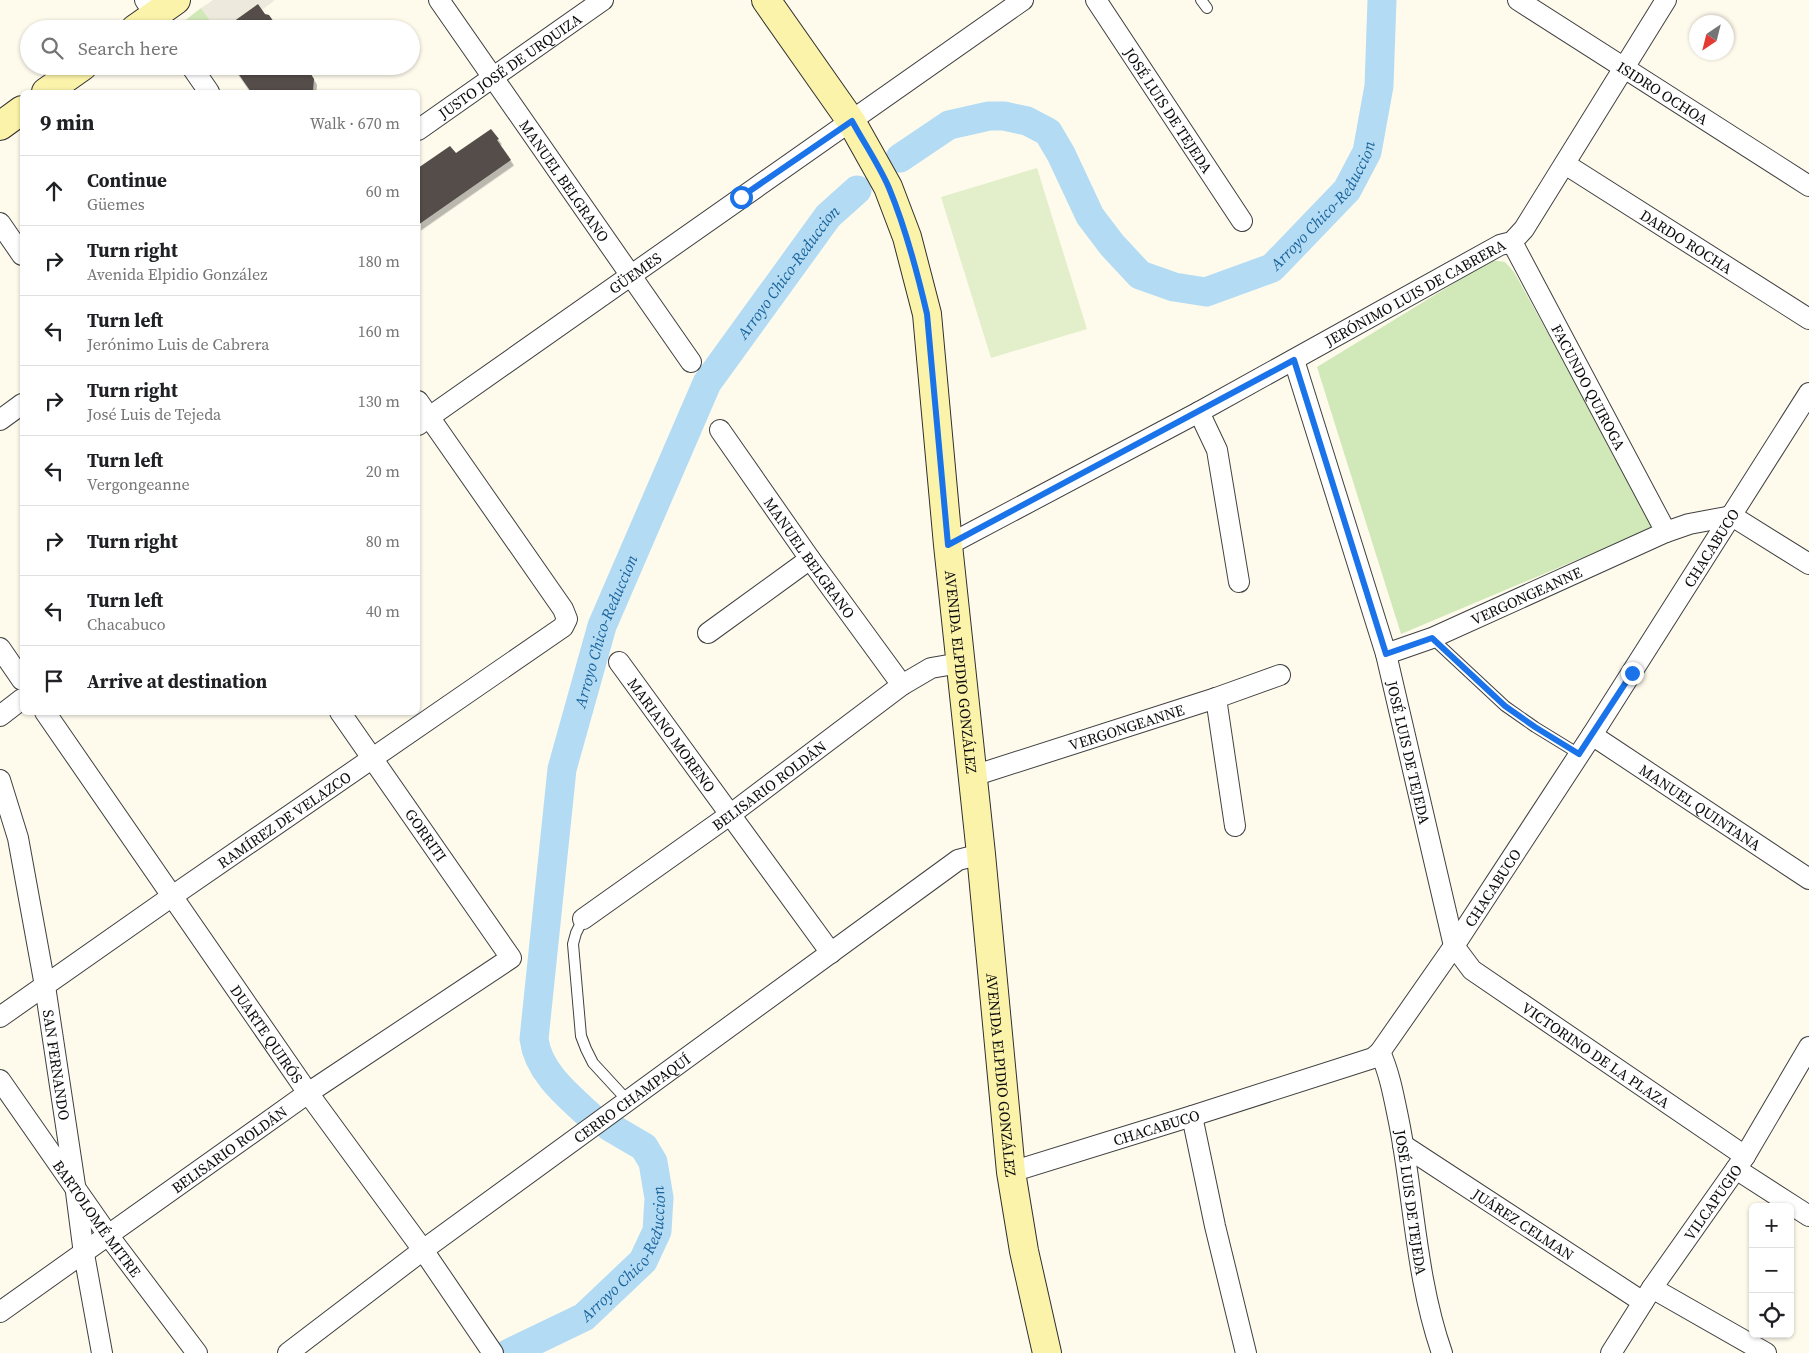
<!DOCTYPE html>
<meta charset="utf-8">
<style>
:root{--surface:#fff;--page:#f6f6f6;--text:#202124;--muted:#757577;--line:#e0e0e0}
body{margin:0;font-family:"Source Serif 4",serif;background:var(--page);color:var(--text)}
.controls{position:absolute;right:15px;bottom:15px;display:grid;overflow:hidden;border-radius:8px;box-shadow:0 1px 4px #0004}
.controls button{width:45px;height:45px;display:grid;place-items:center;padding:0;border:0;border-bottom:1px solid var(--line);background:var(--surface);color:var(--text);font:25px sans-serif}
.compass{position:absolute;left:1689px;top:15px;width:45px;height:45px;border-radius:50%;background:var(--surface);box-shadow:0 1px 4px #0004;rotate:215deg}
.stop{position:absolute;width:15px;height:15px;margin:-11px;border:4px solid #1a73e8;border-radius:50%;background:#fff}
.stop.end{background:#1a73e8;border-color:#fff;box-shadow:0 1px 5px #0008}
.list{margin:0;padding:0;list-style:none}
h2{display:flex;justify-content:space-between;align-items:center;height:65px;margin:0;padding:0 20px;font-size:21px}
h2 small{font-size:16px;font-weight:400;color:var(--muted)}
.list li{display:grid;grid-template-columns:32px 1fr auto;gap:15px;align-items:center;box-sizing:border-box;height:70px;padding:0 20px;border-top:1px solid var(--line)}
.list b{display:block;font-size:19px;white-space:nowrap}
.list p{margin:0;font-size:16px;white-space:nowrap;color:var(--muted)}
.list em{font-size:16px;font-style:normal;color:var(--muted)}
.icon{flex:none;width:28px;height:28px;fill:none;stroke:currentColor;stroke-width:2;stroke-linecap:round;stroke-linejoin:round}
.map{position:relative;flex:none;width:1809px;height:1353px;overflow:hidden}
.search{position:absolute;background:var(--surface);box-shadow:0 1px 4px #0004;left:20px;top:20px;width:400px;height:55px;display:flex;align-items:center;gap:12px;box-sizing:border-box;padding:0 18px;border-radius:28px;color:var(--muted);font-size:19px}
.panel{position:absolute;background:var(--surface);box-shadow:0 1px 4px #0004;left:20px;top:90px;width:400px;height:625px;border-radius:8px}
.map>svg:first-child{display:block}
.green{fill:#d1e8b8}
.pitch{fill:#e2efca}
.plaza{fill:#eee9dd}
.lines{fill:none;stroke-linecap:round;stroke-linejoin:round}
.river{stroke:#b3dcf4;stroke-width:29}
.building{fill:#554e49;filter:url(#shadow)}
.service-casing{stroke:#404040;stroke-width:12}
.minor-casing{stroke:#404040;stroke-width:22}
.secondary-casing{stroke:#2f2f2f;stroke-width:30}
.service{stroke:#fff;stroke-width:10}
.minor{stroke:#fff;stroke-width:20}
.secondary{stroke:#fcf3aa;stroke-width:28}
.route{stroke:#1a73e8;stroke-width:6}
.labels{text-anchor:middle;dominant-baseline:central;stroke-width:5;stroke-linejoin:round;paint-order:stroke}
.street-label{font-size:15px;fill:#0d0d0d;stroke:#fff}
.water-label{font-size:16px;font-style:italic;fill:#1a639b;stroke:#fff}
</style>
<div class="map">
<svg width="1809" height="1353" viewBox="0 0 1809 1353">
<defs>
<filter id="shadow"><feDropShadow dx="3" dy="5.5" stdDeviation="0" flood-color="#0004"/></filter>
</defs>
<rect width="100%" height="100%" fill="#fefbed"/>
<!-- green -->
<g class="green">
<path d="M201 8 216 28 219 29H181L183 22Z"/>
<path d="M1492 260 1505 262 1514 272 1655 527 1401 634 1317 367Z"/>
</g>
<!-- pitch -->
<path class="pitch" d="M1037 168 1087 329 991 358 941 197Z"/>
<!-- plaza -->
<path class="plaza" d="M213 0H275L262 10 258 4 223 29 216 28 201 8Z"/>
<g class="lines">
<!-- river -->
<g class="river">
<path id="s1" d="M900 158 949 125 989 116H1004L1027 121 1048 132 1061 154 1090 216 1112 245 1140 275 1174 287 1206 292 1272 268 1347 190 1367 152 1379 86 1382 0"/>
<path id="s2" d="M589 1115C566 1094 538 1071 534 1039L562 769 602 626 707 383 828 216 857 190"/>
<path id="s3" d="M509 1353 584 1317 643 1261 657 1231 659 1198 653 1162 644 1147 610 1127"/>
</g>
</g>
<!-- building -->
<g class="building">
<path d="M258 4 265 14 269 15 279 29H223Z"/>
<path d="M233 66H306L314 79 313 92H251Z"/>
<path d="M491 129 499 139 497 140 511 160 418 225V168L450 146 456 153Z"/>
</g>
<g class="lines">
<!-- service casing -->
<g class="service-casing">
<g id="service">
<path d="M1201 0 1207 8"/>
<path d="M1432 638 1505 706 1535 727 1579 754"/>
<path d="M583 919 576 933 573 944 581 1036 586 1049 593 1063 628 1101"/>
</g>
</g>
<!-- minor casing -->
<g class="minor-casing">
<g id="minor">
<path d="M145 0 165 29"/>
<path id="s4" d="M439 0 691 362"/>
<path id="s5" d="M1096 0 1242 221"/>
<path id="s6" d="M1518 0 1809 186"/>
<path d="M191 66 209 92"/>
<path id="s7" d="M418 130 603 0"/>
<path id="s8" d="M1565 164 1809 319"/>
<path d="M0 223 22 255"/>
<path id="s9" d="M1512 242 1666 532"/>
<path id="s10" d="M1294 360 1386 654 1454 946 1472 970 1745 1156"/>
<path d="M1199 412 1217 450 1239 582"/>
<path d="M0 420 22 404"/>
<path id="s11" d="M418 425 1023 0"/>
<path id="s12" d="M720 430 810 559 902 685"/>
<path id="s13" d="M948 545 1199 412 1500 245 1512 242 1524 229 1666 0"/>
<path d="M708 633 810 559"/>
<path d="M0 648 22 680"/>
<path id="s14" d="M1386 654 1432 638 1666 532 1689 524 1732 516 1809 564"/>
<path id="s15" d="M619 662 831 953"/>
<path d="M1216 698 1235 826"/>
<path id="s16" d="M45 712 308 1093 423 1250 493 1353"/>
<path d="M0 716 22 699"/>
<path id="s17" d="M1592 735 1809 879"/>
<path id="s18" d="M973 776 1216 698 1280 675"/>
<path id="s19" d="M0 780 18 838 45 986 76 1192 84 1254 102 1353"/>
<path id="s20" d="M583 919 731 814 902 685 931 668 960 663"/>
<path id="s21" d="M0 1017 171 897 563 627 567 619 563 609 418 401"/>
<path id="s22" d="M1380 1052C1390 1074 1394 1098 1399 1122 1414 1198 1416 1279 1442 1353"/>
<path id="s23" d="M0 1080 108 1235 197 1353"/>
<path d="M1192 1116 1215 1226 1246 1353"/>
<path id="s24" d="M1403 1145 1643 1302"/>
<path d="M1736 1169 1809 1216"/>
<path id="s25" d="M1011 1172 1192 1116 1373 1058 1380 1052 1454 946 1592 735 1809 393"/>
<path d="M1652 1288 1766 1353"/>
<path id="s26" d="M0 1312 308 1093 511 958 340 712"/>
<path id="s27" d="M288 1353 423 1250 958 860 981 854"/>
<path id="s28" d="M1611 1353 1652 1288 1745 1156 1809 1047"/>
</g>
</g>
<!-- secondary casing -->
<g class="secondary-casing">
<g id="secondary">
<path id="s29" d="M766 0 851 121 888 187 907 237 927 314 948 545 981 854 1011 1172 1024 1251 1047 1353"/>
<path d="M135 29 176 0"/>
<path d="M46 92 83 66"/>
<path d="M0 126 22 110"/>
</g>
</g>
<!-- service -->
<use href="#service" class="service"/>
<!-- minor -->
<use href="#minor" class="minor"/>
<!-- secondary -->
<use href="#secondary" class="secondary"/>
</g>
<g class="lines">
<!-- route -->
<path class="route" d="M741 197 852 121C864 143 879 165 889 188 906 229 917 271 927 314L948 545 1294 360 1386 654 1432 638 1505 706 1535 727 1579 754 1632 673"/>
</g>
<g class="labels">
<!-- street labels -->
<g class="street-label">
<text stroke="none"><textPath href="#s7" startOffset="112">JUSTO JOSÉ DE URQUIZA</textPath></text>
<text stroke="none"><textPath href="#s6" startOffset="172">ISIDRO OCHOA</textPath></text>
<text stroke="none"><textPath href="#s5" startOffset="132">JOSÉ LUIS DE TEJEDA</textPath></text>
<text stroke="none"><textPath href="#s4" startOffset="220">MANUEL BELGRANO</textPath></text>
<text stroke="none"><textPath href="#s8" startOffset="144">DARDO ROCHA</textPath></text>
<text stroke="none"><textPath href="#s11" startOffset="265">GÜEMES</textPath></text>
<text stroke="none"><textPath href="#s13" startOffset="531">JERÓNIMO LUIS DE CABRERA</textPath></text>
<text stroke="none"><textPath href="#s9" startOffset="164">FACUNDO QUIROGA</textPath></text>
<text stroke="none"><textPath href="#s25" startOffset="992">CHACABUCO</textPath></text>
<text stroke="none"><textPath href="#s12" startOffset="156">MANUEL BELGRANO</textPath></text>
<text stroke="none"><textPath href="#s14" startOffset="152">VERGONGEANNE</textPath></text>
<text stroke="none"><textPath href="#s29" startOffset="716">AVENIDA ELPIDIO GONZÁLEZ</textPath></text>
<text stroke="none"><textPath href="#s18" startOffset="161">VERGONGEANNE</textPath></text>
<text stroke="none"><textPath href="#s15" startOffset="90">MARIANO MORENO</textPath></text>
<text stroke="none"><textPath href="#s10" startOffset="409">JOSÉ LUIS DE TEJEDA</textPath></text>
<text stroke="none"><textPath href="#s20" startOffset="229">BELISARIO ROLDÁN</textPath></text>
<text stroke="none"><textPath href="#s17" startOffset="130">MANUEL QUINTANA</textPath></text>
<text stroke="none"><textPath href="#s21" startOffset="346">RAMÍREZ DE VELAZCO</textPath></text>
<text transform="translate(426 835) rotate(55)">GORRITI</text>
<text stroke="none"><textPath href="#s25" startOffset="588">CHACABUCO</textPath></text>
<text stroke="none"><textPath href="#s16" startOffset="391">DUARTE QUIRÓS</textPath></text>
<text stroke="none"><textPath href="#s10" startOffset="788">VICTORINO DE LA PLAZA</textPath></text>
<text stroke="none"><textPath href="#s19" startOffset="291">SAN FERNANDO</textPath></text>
<text stroke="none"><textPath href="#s29" startOffset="1121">AVENIDA ELPIDIO GONZÁLEZ</textPath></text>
<text stroke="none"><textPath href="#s27" startOffset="428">CERRO CHAMPAQUÍ</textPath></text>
<text stroke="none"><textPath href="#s25" startOffset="152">CHACABUCO</textPath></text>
<text stroke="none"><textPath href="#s26" startOffset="281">BELISARIO ROLDÁN</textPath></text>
<text stroke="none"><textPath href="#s22" startOffset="154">JOSÉ LUIS DE TEJEDA</textPath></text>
<text stroke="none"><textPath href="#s28" startOffset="182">VILCAPUGIO</textPath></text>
<text stroke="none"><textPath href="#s23" startOffset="169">BARTOLOMÉ MITRE</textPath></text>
<text stroke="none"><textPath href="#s24" startOffset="144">JUÁREZ CELMAN</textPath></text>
</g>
<!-- water labels -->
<g class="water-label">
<text stroke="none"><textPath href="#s1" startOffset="554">Arroyo Chico-Reduccion</textPath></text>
<text stroke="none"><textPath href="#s2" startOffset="918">Arroyo Chico-Reduccion</textPath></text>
<text stroke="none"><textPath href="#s2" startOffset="512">Arroyo Chico-Reduccion</textPath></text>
<text stroke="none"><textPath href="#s3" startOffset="162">Arroyo Chico-Reduccion</textPath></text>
</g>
</g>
</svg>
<div class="controls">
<button>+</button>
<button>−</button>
<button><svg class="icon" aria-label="locate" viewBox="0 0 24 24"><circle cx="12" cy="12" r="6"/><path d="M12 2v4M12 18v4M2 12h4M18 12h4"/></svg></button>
</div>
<svg class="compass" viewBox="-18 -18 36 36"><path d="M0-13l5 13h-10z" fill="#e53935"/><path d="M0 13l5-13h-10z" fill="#757577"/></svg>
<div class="stop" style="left:741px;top:197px"></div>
<div class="stop end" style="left:1632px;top:673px"></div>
<div class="search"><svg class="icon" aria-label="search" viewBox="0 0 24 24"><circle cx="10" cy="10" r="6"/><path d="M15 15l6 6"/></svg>Search here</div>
<section class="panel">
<h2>9 min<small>Walk · 670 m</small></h2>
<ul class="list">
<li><svg class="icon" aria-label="ahead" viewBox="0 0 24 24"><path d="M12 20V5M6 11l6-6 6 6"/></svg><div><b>Continue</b><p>Güemes</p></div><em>60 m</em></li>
<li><svg class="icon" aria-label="right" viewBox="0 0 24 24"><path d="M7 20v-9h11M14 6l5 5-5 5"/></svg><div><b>Turn right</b><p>Avenida Elpidio González</p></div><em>180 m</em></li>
<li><svg class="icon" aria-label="left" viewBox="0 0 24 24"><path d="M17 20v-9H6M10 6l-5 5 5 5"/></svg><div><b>Turn left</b><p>Jerónimo Luis de Cabrera</p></div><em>160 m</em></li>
<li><svg class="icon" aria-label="right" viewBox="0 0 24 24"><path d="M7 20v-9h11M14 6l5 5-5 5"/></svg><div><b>Turn right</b><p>José Luis de Tejeda</p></div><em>130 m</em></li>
<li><svg class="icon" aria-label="left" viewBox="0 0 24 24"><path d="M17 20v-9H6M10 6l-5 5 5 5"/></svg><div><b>Turn left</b><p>Vergongeanne</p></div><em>20 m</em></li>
<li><svg class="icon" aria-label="right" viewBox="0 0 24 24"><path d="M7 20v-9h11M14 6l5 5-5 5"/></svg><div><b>Turn right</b></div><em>80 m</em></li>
<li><svg class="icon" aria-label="left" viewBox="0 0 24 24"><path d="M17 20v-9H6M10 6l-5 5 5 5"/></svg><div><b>Turn left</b><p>Chacabuco</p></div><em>40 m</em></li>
<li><svg class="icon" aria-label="arrive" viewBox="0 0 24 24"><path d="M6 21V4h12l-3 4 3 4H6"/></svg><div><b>Arrive at destination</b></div></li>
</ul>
</section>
</div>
